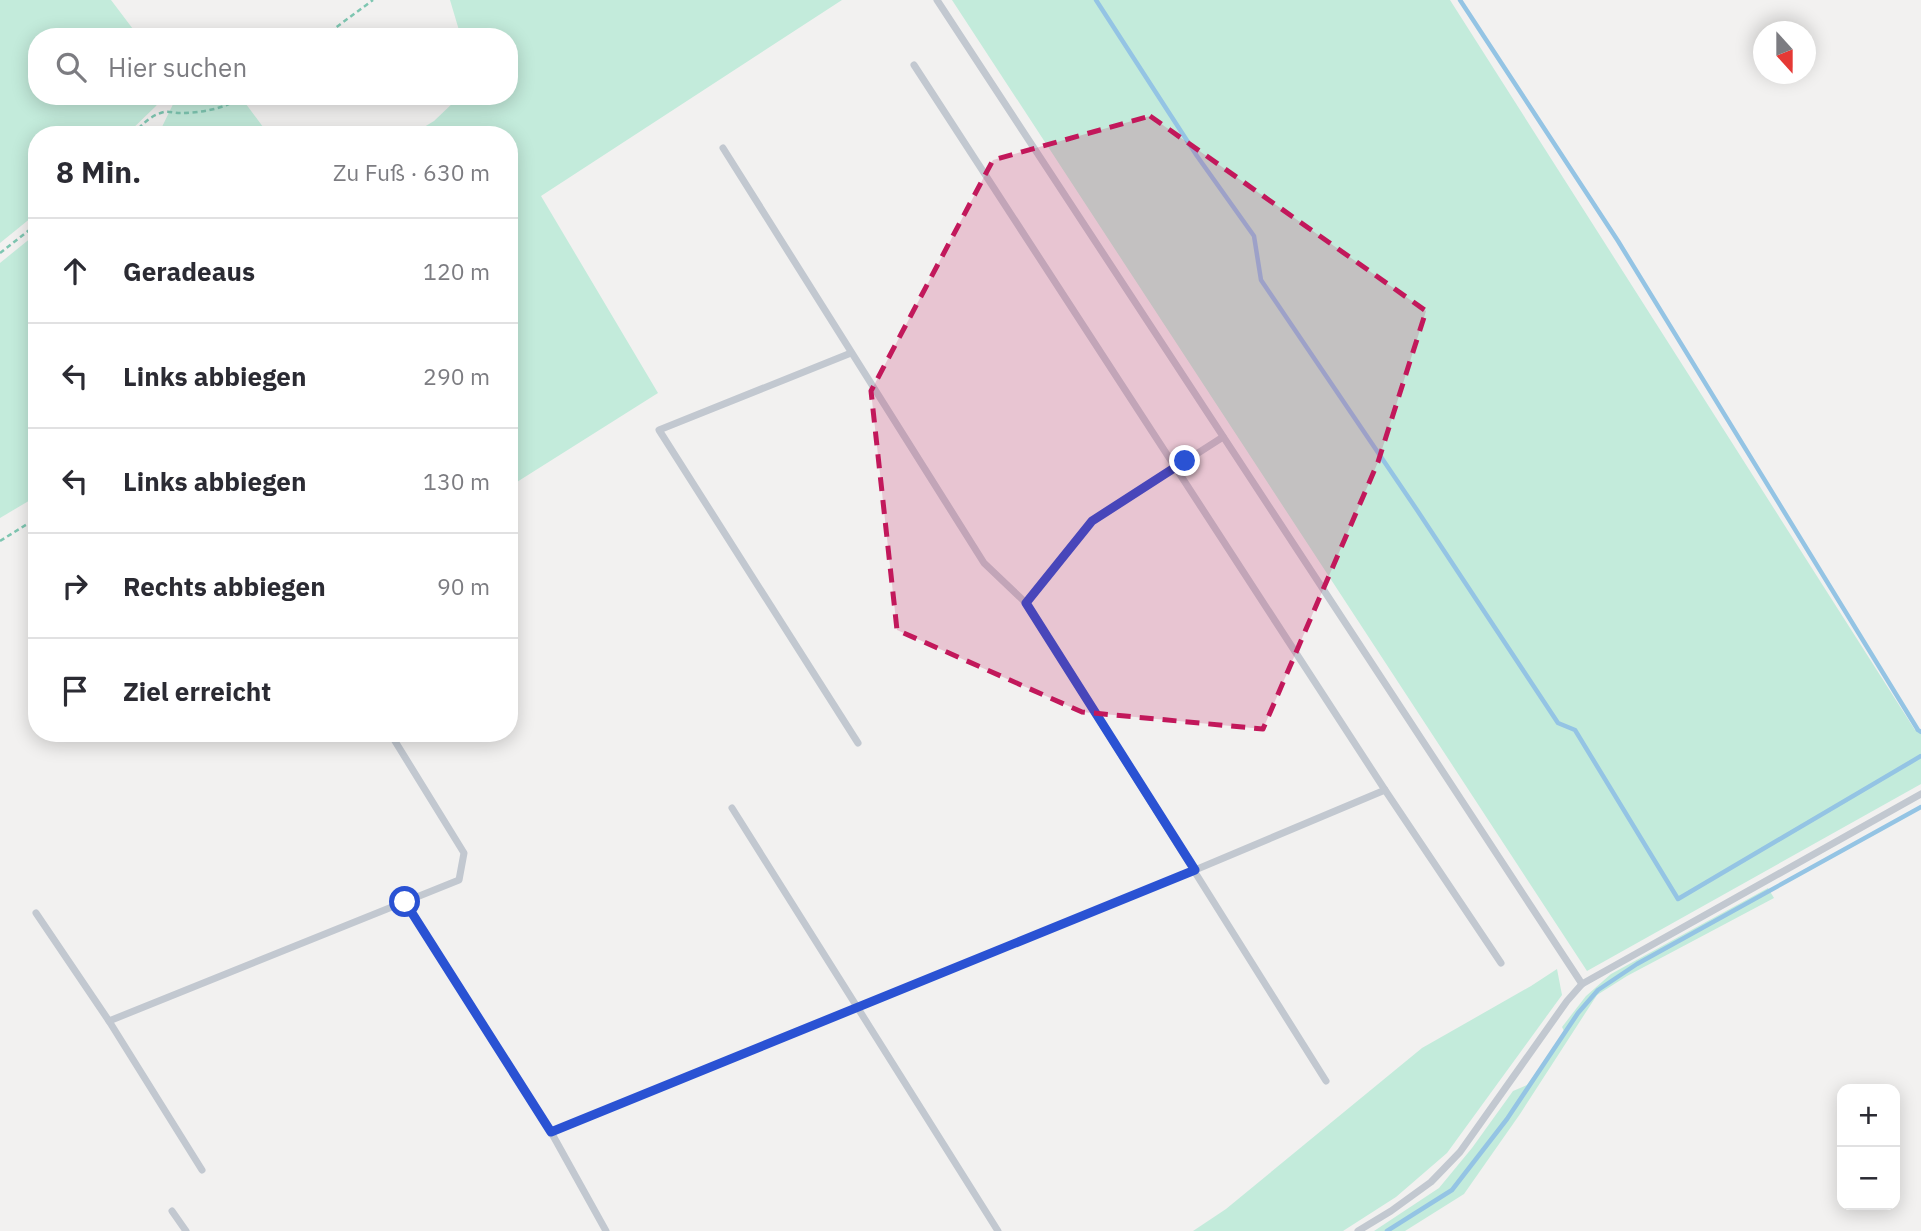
<!DOCTYPE html>
<html lang="de">
<meta charset="utf-8">
<style>
:root{--surface:#fff;--page:#f2f2f3;--text:#2b2b33;--muted:#7c7c81;--line:#e1e1e2}
body{margin:0;font-family:"IBM Plex Sans",sans-serif;background:var(--page);color:var(--text)}
.controls{position:absolute;right:21px;bottom:21px;display:grid;overflow:hidden;border-radius:14px;box-shadow:0 4px 18px #0003}
.controls button{width:63px;height:63px;display:grid;place-items:center;padding:0;border:0;border-bottom:2px solid var(--line);background:var(--surface);color:var(--text);font:35px sans-serif}
.compass{position:absolute;left:1753px;top:21px;width:63px;height:63px;border-radius:50%;background:var(--surface);box-shadow:0 4px 18px #0003;rotate:159deg}
.stop{position:absolute;width:21px;height:21px;margin:-16px;border:5px solid #2a52d3;border-radius:50%;background:#fff}
.stop.end{background:#2a52d3;border-color:#fff;box-shadow:0 2px 7px #0008}
.list{margin:0;padding:0;list-style:none}
h2{display:flex;justify-content:space-between;align-items:center;height:91px;margin:0;padding:0 28px;font-size:30px}
h2 small{font-size:23px;font-weight:400;color:var(--muted)}
.list li{display:grid;grid-template-columns:46px 1fr auto;gap:21px;align-items:center;box-sizing:border-box;height:105px;padding:0 28px;border-top:2px solid var(--line)}
.list b{display:block;font-size:26px;white-space:nowrap}
.list em{font-size:23px;font-style:normal;color:var(--muted)}
.icon{flex:none;width:38px;height:38px;fill:none;stroke:currentColor;stroke-width:2;stroke-linecap:round;stroke-linejoin:round}
.map{position:relative;flex:none;width:1921px;height:1231px;overflow:hidden}
.search{position:absolute;background:var(--surface);box-shadow:0 4px 18px #0003;left:28px;top:28px;width:490px;height:77px;display:flex;align-items:center;gap:18px;box-sizing:border-box;padding:0 24px;border-radius:28px;color:var(--muted);font-size:26px}
.panel{position:absolute;background:var(--surface);box-shadow:0 4px 18px #0003;left:28px;top:126px;width:490px;height:616px;border-radius:28px}
.map>svg:first-child{display:block}
.green{fill:#c3ebdb}
.lines{fill:none;stroke-linecap:round;stroke-linejoin:round}
.stream{stroke:#94c4e4;stroke-width:4.5}
.path{stroke:#7ec6b1;stroke-width:2.5;stroke-dasharray:5 3.5;stroke-linecap:butt}
.lane{stroke:#c2c8d0;stroke-width:7}
.route{stroke:#2a52d3;stroke-width:9}
.marked{fill:#c2185b;fill-opacity:0.2;stroke:#c2185b;stroke-width:5;stroke-dasharray:14 9;stroke-linejoin:round}
</style>
<div class="map">
<svg width="1921" height="1231" viewBox="0 0 1921 1231">
<rect width="100%" height="100%" fill="#f2f1f0"/>
<!-- green -->
<g class="green">
<path d="M0 0H111L139 37H37V96H163L156 106 126 135H37V213L0 243Z"/>
<path d="M450 0H842L541 196 658 393 509 487V135H411L434 121 456 100 458 96H509V37H461Z"/>
<path d="M952 0H1450L1915 730H1921V784L1587 971Z"/>
<path d="M177 96H240L269 135H156L160 131Z"/>
<path d="M37 233V496L0 518V263Z"/>
<path d="M1768 888 1774 898 1627 976 1597 995 1520 1114 1464 1194 1405 1231H1374L1439 1188 1472 1148 1513 1091 1527 1085 1565 1033 1562 1027 1586 996 1611 974Z"/>
<path d="M1557 969 1562 995 1447 1153 1396 1197 1343 1231H1193L1226 1209 1422 1048 1531 986Z"/>
</g>
<g class="lines">
<!-- stream -->
<g class="stream">
<path d="M1096 0 1197 156 1254 236 1261 280 1417 510 1558 723 1575 730 1678 899 1921 756"/>
<path d="M1460 0 1618 241 1918 730 1921 732"/>
<path d="M1387 1231 1452 1190 1507 1119 1578 1013 1598 990 1637 964 1921 807"/>
</g>
<!-- path -->
<g class="path">
<path d="M323 37 373 0"/>
<path d="M133 135C141 125 151 115 164 112 169 111 175 113 180 113 200 113 226 109 243 96"/>
<path d="M0 253 37 224"/>
<path d="M0 541 37 518"/>
</g>
<!-- lane -->
<g class="lane">
<path d="M937 0 1582 984"/>
<path d="M914 65 1385 790 1501 963"/>
<path d="M723 148 984 563 1026 603 1326 1081"/>
<path d="M851 353 659 430 858 743"/>
<path d="M1026 603 1092 521 1223 437"/>
<path d="M732 808 998 1231"/>
<path d="M405 902 551 1132 606 1231"/>
<path d="M36 913 109 1021 202 1170"/>
<path d="M109 1021 459 880 464 853 390 733"/>
<path d="M551 1132 1195 870 1385 790"/>
<path d="M172 1211 186 1231"/>
<path d="M1358 1231 1391 1211 1431 1182 1460 1152 1567 1001 1582 984 1921 794"/>
</g>
</g>
<g class="lines">
<!-- route -->
<path class="route" d="M405 902 551 1132 1195 870 1026 603 1092 521 1185 461"/>
</g>
<!-- marked area -->
<path class="marked" d="M1150 116 1426 311 1378 462 1263 729 1082 712 897 630 871 391 993 160Z"/>
</svg>
<div class="controls">
<button>+</button>
<button>−</button>
</div>
<svg class="compass" viewBox="-18 -18 36 36"><path d="M0-13l5 13h-10z" fill="#e53935"/><path d="M0 13l5-13h-10z" fill="#7c7c81"/></svg>
<div class="stop" style="left:405px;top:902px"></div>
<div class="stop end" style="left:1185px;top:461px"></div>
<div class="search"><svg class="icon" aria-label="search" viewBox="0 0 24 24"><circle cx="10" cy="10" r="6"/><path d="M15 15l6 6"/></svg>Hier suchen</div>
<section class="panel">
<h2>8 Min.<small>Zu Fuß · 630 m</small></h2>
<ul class="list">
<li><svg class="icon" aria-label="ahead" viewBox="0 0 24 24"><path d="M12 20V5M6 11l6-6 6 6"/></svg><div><b>Geradeaus</b></div><em>120 m</em></li>
<li><svg class="icon" aria-label="left" viewBox="0 0 24 24"><path d="M17 20v-9H6M10 6l-5 5 5 5"/></svg><div><b>Links abbiegen</b></div><em>290 m</em></li>
<li><svg class="icon" aria-label="left" viewBox="0 0 24 24"><path d="M17 20v-9H6M10 6l-5 5 5 5"/></svg><div><b>Links abbiegen</b></div><em>130 m</em></li>
<li><svg class="icon" aria-label="right" viewBox="0 0 24 24"><path d="M7 20v-9h11M14 6l5 5-5 5"/></svg><div><b>Rechts abbiegen</b></div><em>90 m</em></li>
<li><svg class="icon" aria-label="arrive" viewBox="0 0 24 24"><path d="M6 21V4h12l-3 4 3 4H6"/></svg><div><b>Ziel erreicht</b></div></li>
</ul>
</section>
</div>
